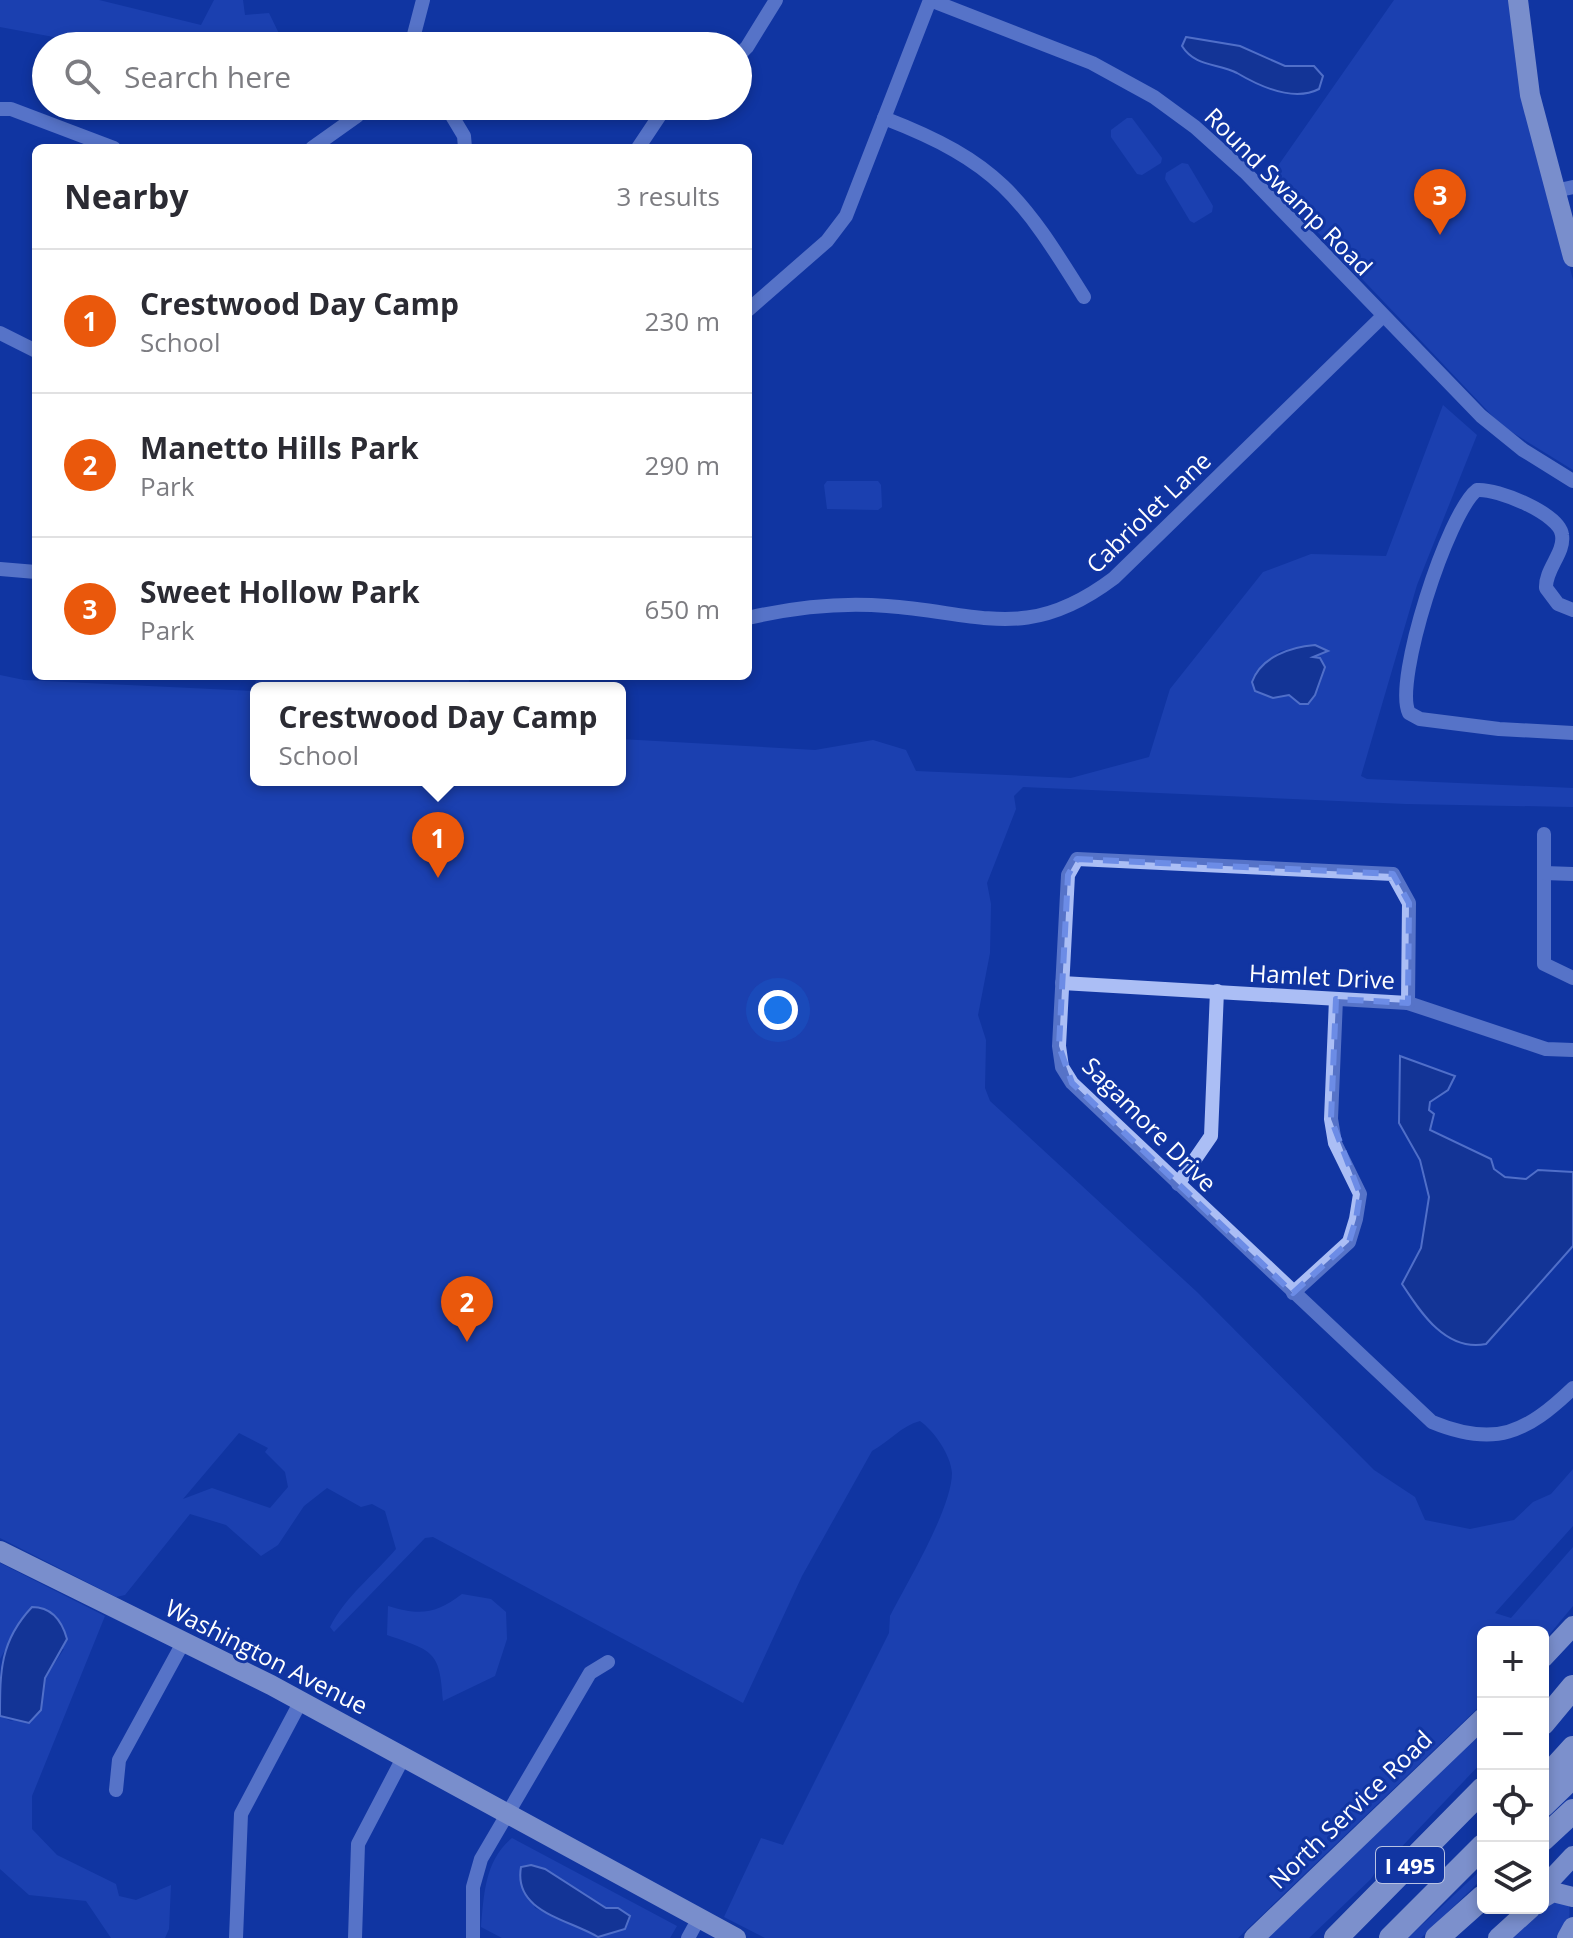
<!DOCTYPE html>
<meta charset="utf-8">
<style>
:root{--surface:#fff;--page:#f7f7f7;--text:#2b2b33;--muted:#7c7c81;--line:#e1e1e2;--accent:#ea580c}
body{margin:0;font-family:"Open Sans",sans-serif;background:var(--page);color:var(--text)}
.controls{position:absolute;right:24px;bottom:24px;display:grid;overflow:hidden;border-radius:12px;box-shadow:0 4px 12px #0003}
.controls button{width:72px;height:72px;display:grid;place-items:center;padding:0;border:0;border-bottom:2px solid var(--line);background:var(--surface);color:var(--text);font:40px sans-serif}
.you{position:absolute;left:778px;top:1010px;width:28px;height:28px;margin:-20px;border:6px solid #fff;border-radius:50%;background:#1a73e8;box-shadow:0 0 0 12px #1a73e833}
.badge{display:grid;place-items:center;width:52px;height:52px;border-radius:50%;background:var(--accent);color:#fff;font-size:26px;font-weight:700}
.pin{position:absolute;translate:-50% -66px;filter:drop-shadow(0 2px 4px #0008)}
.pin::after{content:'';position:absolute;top:42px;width:28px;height:24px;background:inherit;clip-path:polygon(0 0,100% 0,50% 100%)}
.popup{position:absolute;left:250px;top:682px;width:376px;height:104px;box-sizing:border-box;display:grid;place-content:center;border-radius:12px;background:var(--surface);filter:drop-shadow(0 2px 6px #0005);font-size:26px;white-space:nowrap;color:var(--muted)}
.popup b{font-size:30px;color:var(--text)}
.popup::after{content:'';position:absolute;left:50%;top:100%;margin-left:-16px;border:16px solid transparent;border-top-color:var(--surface)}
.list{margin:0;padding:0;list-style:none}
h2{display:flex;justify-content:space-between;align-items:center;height:104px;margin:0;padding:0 32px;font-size:34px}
h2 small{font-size:26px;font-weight:400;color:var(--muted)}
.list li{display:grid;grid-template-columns:52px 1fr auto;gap:24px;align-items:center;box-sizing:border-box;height:144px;padding:0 32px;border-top:2px solid var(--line)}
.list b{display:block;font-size:30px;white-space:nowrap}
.list p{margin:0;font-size:26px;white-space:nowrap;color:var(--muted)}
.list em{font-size:26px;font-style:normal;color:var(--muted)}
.icon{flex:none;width:44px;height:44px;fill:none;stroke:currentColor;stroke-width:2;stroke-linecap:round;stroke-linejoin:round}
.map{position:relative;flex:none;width:1573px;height:1938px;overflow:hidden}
.search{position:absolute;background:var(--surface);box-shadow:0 4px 12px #0003;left:32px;top:32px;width:720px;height:88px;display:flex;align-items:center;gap:20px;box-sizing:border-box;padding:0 28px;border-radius:44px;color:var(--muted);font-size:30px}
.panel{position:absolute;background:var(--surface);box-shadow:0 4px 12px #0003;left:32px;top:144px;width:720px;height:536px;border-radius:12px}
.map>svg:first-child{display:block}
.green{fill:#284fc1;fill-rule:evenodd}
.water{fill:#183388;stroke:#9db6f8;stroke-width:2}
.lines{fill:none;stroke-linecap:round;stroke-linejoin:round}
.minor{stroke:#abbef5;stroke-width:14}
.major{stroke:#f9faff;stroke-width:20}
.highway{stroke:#fff;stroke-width:24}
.marked{fill:none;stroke:#6c8ce6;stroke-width:6;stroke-dasharray:16 10;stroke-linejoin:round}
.labels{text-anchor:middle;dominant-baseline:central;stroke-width:6;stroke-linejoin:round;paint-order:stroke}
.shield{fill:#1135a2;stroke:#b8c2e3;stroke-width:2}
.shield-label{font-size:22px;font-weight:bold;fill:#fff}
.street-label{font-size:24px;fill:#fff;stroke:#1135a2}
</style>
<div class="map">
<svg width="1573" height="1938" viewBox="0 0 1573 1938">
<rect width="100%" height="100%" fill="#1135a2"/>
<!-- green -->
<g class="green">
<path d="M0 0H99L201 25 214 0H243L245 15 269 13 285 46H102L0 27Z"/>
<path d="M1394 0H1511L1550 189 1573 280V470L1502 426 1268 180Z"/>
<path d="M1127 118H1132L1162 158 1161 163 1142 175 1137 174 1111 137V130Z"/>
<path d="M1182 163 1188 164 1213 206 1212 212 1194 223 1190 221 1165 179 1166 173Z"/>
<path d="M1443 405 1477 435 1417 585 1361 776 1367 779 1573 788V807L1406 804 1023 787 1014 796 1016 809 987 883 991 904 990 953 978 1015 986 1040 985 1088 990 1101 1197 1292 1374 1470 1415 1497 1425 1520 1470 1529 1514 1520 1533 1502 1551 1494 1573 1469V1526L1495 1613 1511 1618 1573 1547V1606L1543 1642V1632H1483V1703L1238 1938H765L724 1917 761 1838 783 1845 889 1633 890 1616C907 1583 952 1508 952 1473 951 1455 934 1431 920 1421 901 1426 890 1441 872 1451L802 1576 743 1703 433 1537 425 1538 334 1632 330 1627C346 1596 373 1576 396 1549L385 1511 372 1504 361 1507 327 1488 304 1506 278 1545 261 1556 226 1525 190 1514 125 1595 116 1597 0 1538V675L24 680 253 691 257 676H466L474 688H256V780H620V739L815 750 873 740 906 750 916 771 1071 778 1149 757 1170 689 1263 572 1311 554 1386 556ZM1303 646 1327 651 1312 657 1324 672 1318 690 1293 696 1255 673 1280 651ZM239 1433 268 1448 265 1452 285 1472 288 1487 270 1508 212 1488 183 1499Z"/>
<path d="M827 481H878L881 485 882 507 878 510 827 509 824 485Z"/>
<path d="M0 1563 105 1616 32 1796V1829L57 1855 116 1884 119 1896 136 1900 171 1885 169 1929 165 1938H111L86 1901 29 1895 0 1869V1716L11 1721 41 1710 45 1678 64 1649 6 1648 0 1659Z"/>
<path d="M462 1594 491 1599 506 1612 507 1639 495 1676 443 1701C440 1650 433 1651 387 1635L388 1606C420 1616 436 1614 462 1594Z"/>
<path d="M1483 1731V1761L1391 1858 1386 1856 1371 1879 1309 1938H1265Z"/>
<path d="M512 1838 677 1926 670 1938H502L481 1927C484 1894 485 1860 512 1838ZM531 1865 545 1869 606 1908H618L598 1937 535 1908 521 1868Z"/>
<path d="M1483 1868V1878L1421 1938H1408Z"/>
<path d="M1555 1900 1569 1906C1571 1919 1567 1928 1559 1938H1511L1543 1905Z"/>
</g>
<!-- water -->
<g class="water">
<path d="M1186 37 1240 46 1285 66H1314L1323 76 1319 89C1294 102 1259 86 1237 73 1218 63 1195 67 1182 46Z"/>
<path d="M1315 645 1328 651 1313 657 1320 658 1325 667 1315 695 1308 704H1300L1289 695 1273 698 1255 691 1252 682C1261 657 1290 647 1315 645Z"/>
<path d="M1400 1056 1455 1076 1448 1090 1430 1102 1429 1110 1434 1114 1430 1130 1491 1159 1494 1169 1505 1177 1526 1179 1538 1170 1573 1172V1246L1486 1344C1446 1352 1421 1313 1402 1284L1421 1248 1429 1197 1420 1160 1399 1123Z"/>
<path d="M32 1607C52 1607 62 1621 67 1639L45 1678 41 1710 29 1723 0 1716C0 1671 0 1641 32 1607Z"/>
<path d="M531 1865 545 1869 606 1908H618L630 1916 625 1929 598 1937C568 1919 513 1912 521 1867Z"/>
</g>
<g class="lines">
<!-- minor -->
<g class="minor">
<path d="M930 0 1092 63 1154 97 1195 127 1245 172 1481 416 1523 450 1573 481"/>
<path d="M411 46 423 0"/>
<path d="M738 56 747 47 776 0"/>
<path d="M446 106 464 136 465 148"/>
<path d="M0 109H11L114 148"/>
<path d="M884 118C998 162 1021 196 1084 297"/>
<path d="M312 148 357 116 366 106"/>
<path d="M638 148 666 106"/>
<path d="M1555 191 1573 187"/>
<path d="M748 310 827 241 846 216 930 0"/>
<path d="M0 333 36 351"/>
<path d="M0 569 36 572"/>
<path d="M1573 610 1558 604 1546 588C1545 569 1565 553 1562 535 1560 514 1497 488 1477 490 1448 512 1393 682 1409 713L1420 719 1499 729 1573 733"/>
<path d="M748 618C795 607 839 602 887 606 982 613 1028 643 1114 578L1383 316"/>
<path d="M1544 834V964L1573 978"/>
<path d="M1544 873 1573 874"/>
<path d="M1062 983 1408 1003 1546 1049 1573 1050"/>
<path d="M1408 1003 1409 903 1393 874 1077 859 1068 875 1059 1046 1062 1067 1072 1083 1432 1422C1495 1448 1526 1433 1573 1388"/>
<path d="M1178 1184 1211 1136 1217 991"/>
<path d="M1293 1293 1349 1242 1356 1219 1360 1194 1335 1143 1331 1119 1336 999"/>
<path d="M116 1790 119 1760 184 1641"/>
<path d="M236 1938 241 1814 301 1701"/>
<path d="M355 1938 358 1844 403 1758"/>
<path d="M473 1938V1887L481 1859 590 1673 608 1662"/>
<path d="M688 1938 699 1918"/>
</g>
<!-- major -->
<g class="major">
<path d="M1518 0 1530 95 1573 257"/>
<path d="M0 1551 271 1685 736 1938"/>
<path d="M1543 1658 1573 1626"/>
<path d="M1543 1888 1573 1856"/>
<path d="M1543 1898 1553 1892 1573 1897"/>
<path d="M1254 1938 1483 1718"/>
<path d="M1498 1938 1531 1908"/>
<path d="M1567 1938 1573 1927"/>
</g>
<!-- highway -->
<g class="highway">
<path d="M1543 1723 1573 1687"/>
<path d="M1543 1781 1573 1748"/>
<path d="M1543 1805 1573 1776"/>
<path d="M1543 1839 1573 1811"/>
<path d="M1336 1938 1483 1789"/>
<path d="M1391 1938 1483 1846"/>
<path d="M1437 1938 1483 1897"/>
</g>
</g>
<!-- marked area -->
<path d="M0 0H1573V1938H0ZM1077 859 1393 874 1409 903 1408 1003 1336 999 1331 1119 1360 1194 1356 1219 1349 1242 1293 1293 1072 1083 1059 1046 1068 875Z" fill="#1135a2" fill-opacity=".55" fill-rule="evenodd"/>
<path class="marked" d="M1077 859 1393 874 1409 903 1408 1003 1336 999 1331 1119 1360 1194 1356 1219 1349 1242 1293 1293 1072 1083 1059 1046 1068 875Z"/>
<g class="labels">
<!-- shield labels -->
<rect class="shield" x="1376" y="1847" width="68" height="36" rx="6"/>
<g class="shield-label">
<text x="1410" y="1865">I 495</text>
</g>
<!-- street labels -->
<g class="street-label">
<text transform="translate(1289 191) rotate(45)">Round Swamp Road</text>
<text transform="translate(1148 512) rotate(-44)">Cabriolet Lane</text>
<text transform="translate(1322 976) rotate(3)">Hamlet Drive</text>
<text transform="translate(1150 1124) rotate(45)">Sagamore Drive</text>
<text transform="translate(267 1656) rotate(27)">Washington Avenue</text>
<text transform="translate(1350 1809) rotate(-44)">North Service Road</text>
</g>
</g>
</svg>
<div class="controls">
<button>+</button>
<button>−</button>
<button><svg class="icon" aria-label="locate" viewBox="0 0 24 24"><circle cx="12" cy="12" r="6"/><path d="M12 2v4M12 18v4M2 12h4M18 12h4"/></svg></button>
<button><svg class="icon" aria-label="layers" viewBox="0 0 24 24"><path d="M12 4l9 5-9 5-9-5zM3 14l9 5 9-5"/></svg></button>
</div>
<div class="you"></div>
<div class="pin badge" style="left:438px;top:878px">1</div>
<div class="popup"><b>Crestwood Day Camp</b>School</div>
<div class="pin badge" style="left:467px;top:1342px">2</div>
<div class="pin badge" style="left:1440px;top:235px">3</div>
<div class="search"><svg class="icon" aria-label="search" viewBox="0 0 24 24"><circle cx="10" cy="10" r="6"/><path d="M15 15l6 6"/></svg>Search here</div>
<section class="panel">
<h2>Nearby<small>3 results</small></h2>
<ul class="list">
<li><span class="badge">1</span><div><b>Crestwood Day Camp</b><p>School</p></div><em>230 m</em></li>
<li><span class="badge">2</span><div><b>Manetto Hills Park</b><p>Park</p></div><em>290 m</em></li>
<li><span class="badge">3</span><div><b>Sweet Hollow Park</b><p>Park</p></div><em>650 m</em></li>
</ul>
</section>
</div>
